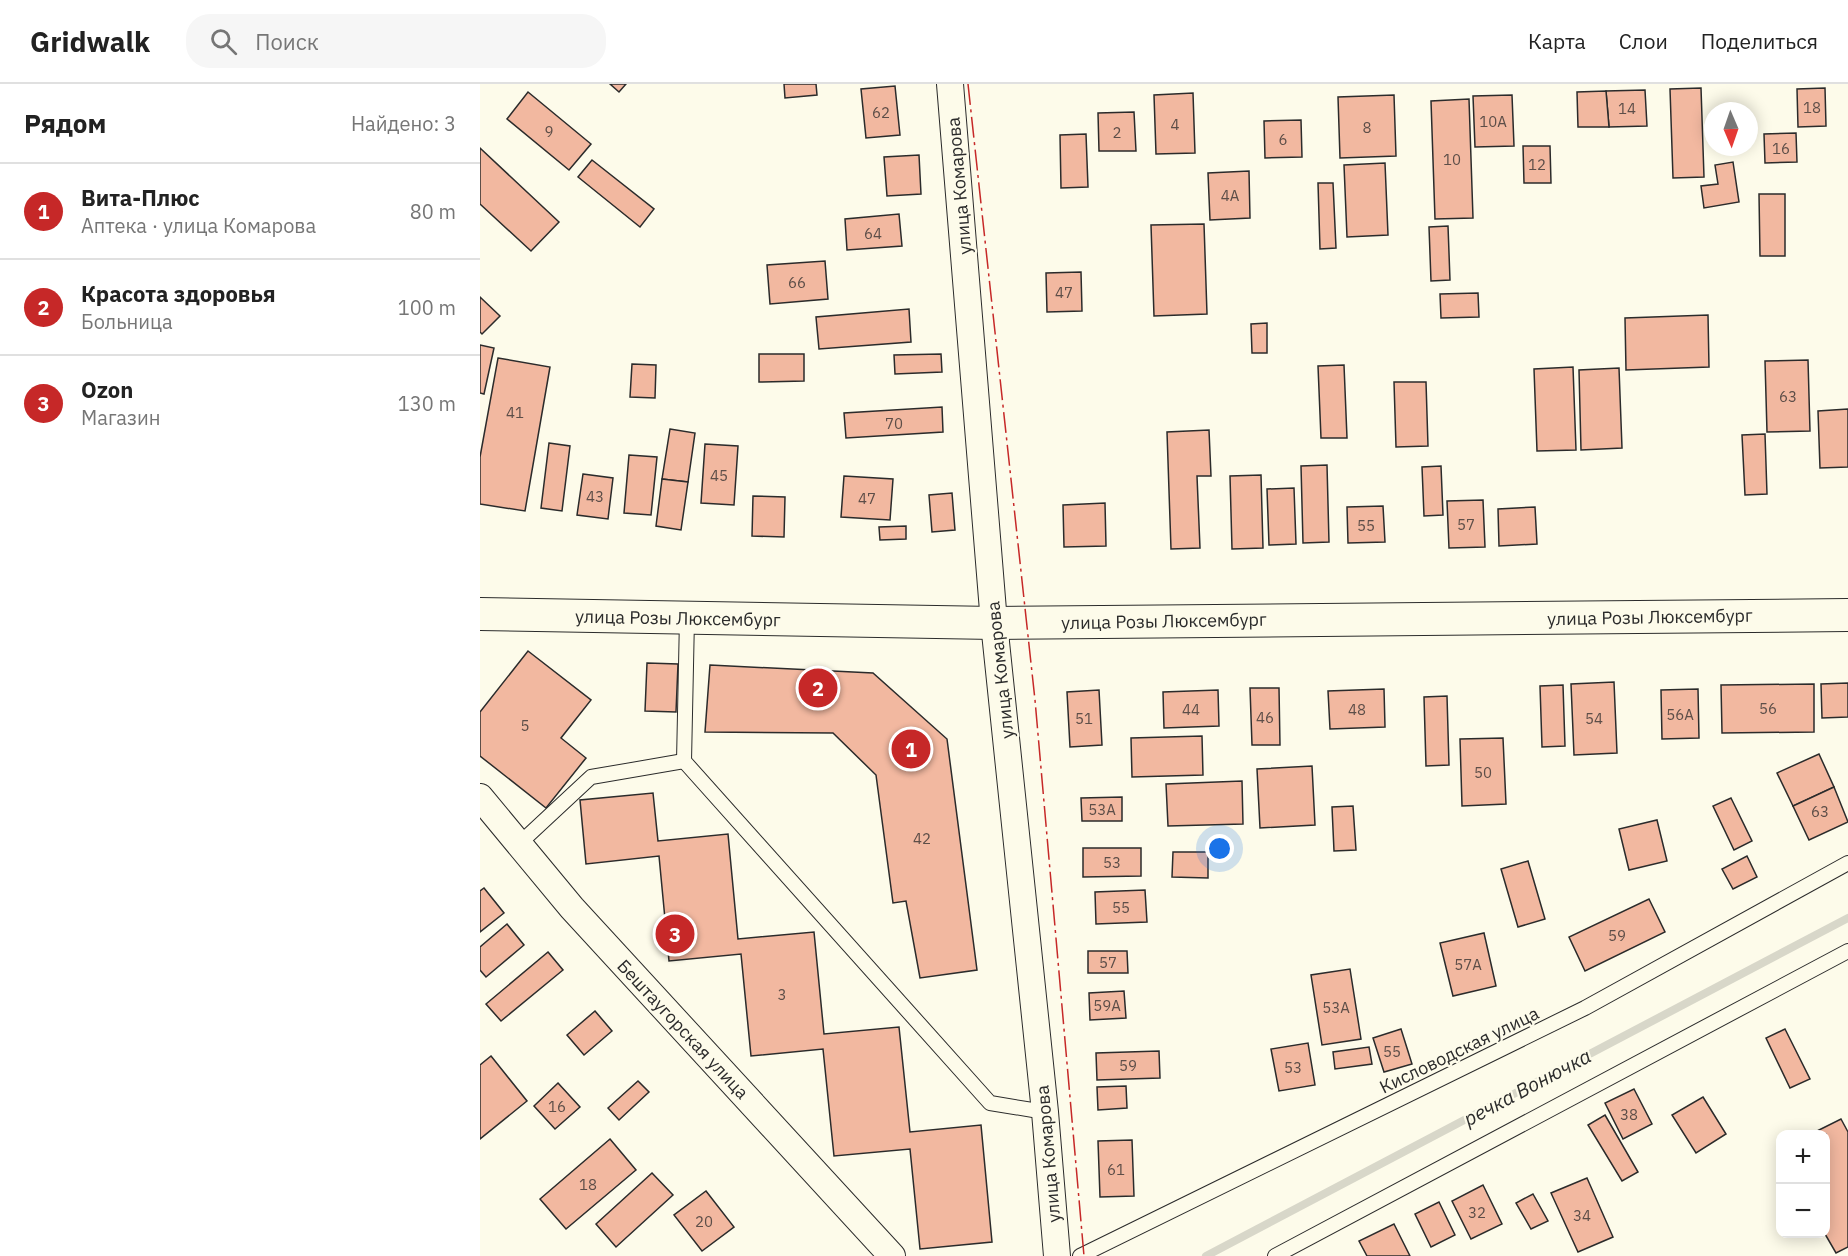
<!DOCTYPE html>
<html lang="ru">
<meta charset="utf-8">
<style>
:root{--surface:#fff;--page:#f6f6f6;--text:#222;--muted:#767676;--line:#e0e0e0;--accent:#c62828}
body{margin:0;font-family:"IBM Plex Sans",sans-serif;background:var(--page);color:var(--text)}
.controls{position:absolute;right:18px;bottom:18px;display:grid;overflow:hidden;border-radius:12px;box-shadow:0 3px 15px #0003}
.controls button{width:54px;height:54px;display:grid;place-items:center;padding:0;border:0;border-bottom:2px solid var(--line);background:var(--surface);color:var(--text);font:30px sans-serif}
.compass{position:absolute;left:1224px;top:18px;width:54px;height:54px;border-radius:50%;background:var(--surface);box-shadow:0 3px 15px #0003;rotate:178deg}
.you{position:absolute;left:740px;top:765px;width:21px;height:21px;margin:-15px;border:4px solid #fff;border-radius:50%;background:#1a73e8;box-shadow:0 0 0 9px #1a73e833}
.badge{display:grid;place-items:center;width:39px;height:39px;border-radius:50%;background:var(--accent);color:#fff;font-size:20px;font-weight:700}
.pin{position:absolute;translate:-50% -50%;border:3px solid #fff;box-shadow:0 2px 6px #0006}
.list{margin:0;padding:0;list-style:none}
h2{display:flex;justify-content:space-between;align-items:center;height:78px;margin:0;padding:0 24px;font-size:26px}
h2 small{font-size:20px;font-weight:400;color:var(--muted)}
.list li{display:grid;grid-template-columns:39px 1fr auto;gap:18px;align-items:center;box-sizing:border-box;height:96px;padding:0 24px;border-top:2px solid var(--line)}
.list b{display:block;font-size:22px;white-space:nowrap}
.list p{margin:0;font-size:20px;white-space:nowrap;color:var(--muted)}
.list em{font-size:20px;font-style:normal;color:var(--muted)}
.icon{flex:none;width:33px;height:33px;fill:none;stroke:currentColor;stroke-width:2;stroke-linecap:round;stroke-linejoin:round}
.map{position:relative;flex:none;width:1368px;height:1172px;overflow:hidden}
header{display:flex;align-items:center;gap:36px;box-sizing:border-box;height:84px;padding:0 30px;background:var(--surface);border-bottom:2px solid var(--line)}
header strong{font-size:28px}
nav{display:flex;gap:33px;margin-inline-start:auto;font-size:21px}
.search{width:420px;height:54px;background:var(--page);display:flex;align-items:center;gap:15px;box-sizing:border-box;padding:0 21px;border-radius:24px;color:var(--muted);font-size:22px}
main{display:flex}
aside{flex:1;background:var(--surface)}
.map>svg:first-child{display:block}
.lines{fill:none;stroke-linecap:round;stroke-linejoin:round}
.stream{stroke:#d8d7c9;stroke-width:8}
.building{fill:#f2b8a0;stroke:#2b2b2b;stroke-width:1.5}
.service-casing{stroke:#2b2b2b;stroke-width:16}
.minor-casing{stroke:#2b2b2b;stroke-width:28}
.tertiary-casing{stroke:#2b2b2b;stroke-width:34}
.service{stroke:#fdfbea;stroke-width:14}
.minor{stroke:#fdfbea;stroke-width:26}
.tertiary{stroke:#fdfbea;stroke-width:32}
.power{stroke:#c62828;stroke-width:1.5;stroke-dasharray:21 4.5 3 4.5;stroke-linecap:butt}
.labels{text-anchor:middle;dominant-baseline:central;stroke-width:4.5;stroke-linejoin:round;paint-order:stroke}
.number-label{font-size:15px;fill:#5d4e48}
.street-label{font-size:18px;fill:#2b2b2b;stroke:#fdfbea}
.water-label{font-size:20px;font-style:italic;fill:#2b2b2b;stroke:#fdfbea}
</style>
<header>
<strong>Gridwalk</strong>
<div class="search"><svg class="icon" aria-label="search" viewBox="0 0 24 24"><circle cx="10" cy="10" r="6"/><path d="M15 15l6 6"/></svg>Поиск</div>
<nav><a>Карта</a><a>Слои</a><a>Поделиться</a></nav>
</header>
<main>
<aside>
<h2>Рядом<small>Найдено: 3</small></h2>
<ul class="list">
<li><span class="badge">1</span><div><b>Вита-Плюс</b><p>Аптека · улица Комарова</p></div><em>80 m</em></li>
<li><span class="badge">2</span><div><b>Красота здоровья</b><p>Больница</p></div><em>100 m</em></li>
<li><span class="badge">3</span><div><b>Ozon</b><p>Магазин</p></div><em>130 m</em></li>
</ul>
</aside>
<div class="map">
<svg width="1368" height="1172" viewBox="0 0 1368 1172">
<rect width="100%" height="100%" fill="#fdfbea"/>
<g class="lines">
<!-- stream -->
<path class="stream" d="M726 1172 1368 834"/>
</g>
<!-- building -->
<g class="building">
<path d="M130 0H146L139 8Z"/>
<path d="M304 0H336L337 11 305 14Z"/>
<path d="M415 2 420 51 386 54 381 5Z"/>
<path d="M1221 4 1224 93 1193 94 1190 5Z"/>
<path d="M1345 4 1346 42 1318 43 1317 5Z"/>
<path d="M1165 6 1167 42 1129 43 1126 7Z"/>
<path d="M1126 7 1129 43H1098L1097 8Z"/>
<path d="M48 8 111 60 89 86 27 35Z"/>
<path d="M713 9 715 69 676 70 674 11Z"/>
<path d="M914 11 916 72 860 74 858 13Z"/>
<path d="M1032 11 1034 62 995 63 993 12Z"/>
<path d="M989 15 993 134 955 135 951 17Z"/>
<path d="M654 28 656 67H619L618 29Z"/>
<path d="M821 36 822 73 785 74 784 37Z"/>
<path d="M1316 49 1317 78 1285 79 1284 50Z"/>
<path d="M606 50 608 103 581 104 580 51Z"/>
<path d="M1043 62H1070L1071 99H1044Z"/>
<path d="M0 64 79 138 51 167 0 120Z"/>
<path d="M439 71 441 110 407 112 404 73Z"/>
<path d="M112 76 174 125 160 143 98 93Z"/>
<path d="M1253 78 1259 118 1224 124 1221 102 1238 100 1235 81Z"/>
<path d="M905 79 908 151 867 153 864 81Z"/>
<path d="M769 87 770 134 730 136 728 89Z"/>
<path d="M838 99H853L856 164 840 165Z"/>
<path d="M1279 110H1305V172H1280Z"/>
<path d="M419 130 422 162 367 166 365 135Z"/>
<path d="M724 140 727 230 674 232 671 141Z"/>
<path d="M968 142 970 196 951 197 949 143Z"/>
<path d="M345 177 348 215 290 220 287 181Z"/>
<path d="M601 188 602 227 567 228 566 189Z"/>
<path d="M998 209 999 233 961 234 960 210Z"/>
<path d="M0 213 20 232 2 250 0 248Z"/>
<path d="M429 225 431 258 339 265 336 233Z"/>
<path d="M1228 231 1229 283 1146 286 1145 234Z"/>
<path d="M787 239V269H772L771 240Z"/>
<path d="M0 261 14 264 4 310 0 309Z"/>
<path d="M279 270H324V297L279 298Z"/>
<path d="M461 270 462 288 415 290 414 271Z"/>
<path d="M18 274 70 283 45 427 0 420V373Z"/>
<path d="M1328 276 1330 347 1287 348 1285 277Z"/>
<path d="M152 280 176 281 175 314 150 313Z"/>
<path d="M864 281 867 354H841L838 282Z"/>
<path d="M1093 283 1096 366 1057 367 1054 285Z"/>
<path d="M1139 284 1142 364 1101 366 1099 286Z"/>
<path d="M914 298H946L948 362 916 363Z"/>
<path d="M462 323 463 348 366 354 364 329Z"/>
<path d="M1368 325V383L1340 384 1338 327Z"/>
<path d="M190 345 215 349 208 398 182 395Z"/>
<path d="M729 346 731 392H717L720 464 691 465 687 348Z"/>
<path d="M1285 350 1287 410 1265 411 1262 351Z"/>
<path d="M69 359 90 362 82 427 61 424Z"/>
<path d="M225 360 258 362 254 421 221 419Z"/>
<path d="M149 371 177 373 171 431 144 429Z"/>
<path d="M847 381 849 458 823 459 821 382Z"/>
<path d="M961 382 963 431 944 432 942 383Z"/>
<path d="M103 390 133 394 128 435 97 431Z"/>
<path d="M781 391 783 464 752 465 750 392Z"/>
<path d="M364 392 413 395 410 436 361 433Z"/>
<path d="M182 395 208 398 201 446 176 442Z"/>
<path d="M814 404 816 460 789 461 787 405Z"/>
<path d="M472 409 475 446 452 448 449 411Z"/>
<path d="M273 412 305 413 304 453 272 452Z"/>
<path d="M1003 416 1005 463 969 464 967 417Z"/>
<path d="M625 419 626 462 584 463 583 421Z"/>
<path d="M903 422 905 458 868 459 867 423Z"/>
<path d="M1055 423 1057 460 1019 462 1018 425Z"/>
<path d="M426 442V455L400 456 399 443Z"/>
<path d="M48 567 111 616 81 654 106 674 66 724 0 672V628Z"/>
<path d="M167 579 198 580 196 628 165 627Z"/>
<path d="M230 581 393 589 467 655 497 886 440 894 426 817 413 819 396 691 353 649 225 648Z"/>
<path d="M1134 598 1137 669 1094 671 1091 600Z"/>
<path d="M1368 599V633L1342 634 1341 600Z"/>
<path d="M1334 600V648L1242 649 1241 601Z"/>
<path d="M1083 601 1085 662 1062 663 1060 602Z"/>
<path d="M770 604H799L800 661H772Z"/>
<path d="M904 605 905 643 850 645 848 607Z"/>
<path d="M1218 605 1219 654 1182 655 1181 606Z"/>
<path d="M619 606 622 661 590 663 587 608Z"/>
<path d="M738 606 739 642 684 644 683 608Z"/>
<path d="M967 612 969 681 946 682 944 613Z"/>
<path d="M722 652 723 691 652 693 651 654Z"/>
<path d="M1023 654 1026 720 982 722 980 655Z"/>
<path d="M1339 670 1354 703 1313 722 1297 689Z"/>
<path d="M832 682 835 741 780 744 777 685Z"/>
<path d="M762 697 763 740 688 742 686 700Z"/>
<path d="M1354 703 1368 738 1329 756 1313 722Z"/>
<path d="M173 709 178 757 248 750 258 855 334 848 344 950 419 943 430 1048 501 1041 512 1158 440 1165 430 1065 354 1072 343 965 271 972 261 870 189 877 179 772 106 780 100 716Z"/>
<path d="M642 713V737H602L601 714Z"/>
<path d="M1251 714 1272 757 1254 766 1233 722Z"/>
<path d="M873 722 876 766 854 767 852 723Z"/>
<path d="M1177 736 1187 777 1149 786 1139 745Z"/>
<path d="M603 764H661V792L603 793Z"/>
<path d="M693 768H728V794L692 793Z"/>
<path d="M1267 772 1277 793 1253 805 1242 785Z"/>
<path d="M1048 777 1065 835 1038 843 1021 785Z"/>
<path d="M4 804 24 829 0 848V807Z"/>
<path d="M665 806 667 838 616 840 615 808Z"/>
<path d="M1169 815 1185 848 1105 887 1089 853Z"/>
<path d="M27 840 44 861 6 893 0 886V863Z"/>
<path d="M1004 849 1016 902 973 912 960 859Z"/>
<path d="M608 867H647L648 889H608Z"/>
<path d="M68 868 83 886 21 937 6 920Z"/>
<path d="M870 885 881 955 842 961 831 891Z"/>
<path d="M644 907 646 934 610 936 609 909Z"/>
<path d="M115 927 132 947 104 971 87 951Z"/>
<path d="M921 945 932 980 904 988 893 954Z"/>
<path d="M1305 945 1330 995 1310 1004 1286 954Z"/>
<path d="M828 959 835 1001 799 1007 791 965Z"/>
<path d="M889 963 892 980 855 985 853 968Z"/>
<path d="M679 967 680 994 617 996 616 969Z"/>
<path d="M11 972 47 1017 0 1055V981Z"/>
<path d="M158 997 169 1008 139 1036 128 1024Z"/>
<path d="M78 999 100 1023 75 1045 54 1022Z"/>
<path d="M646 1002 647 1024 618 1026 617 1003Z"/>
<path d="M1154 1005 1172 1040 1143 1055 1125 1019Z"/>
<path d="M1223 1013 1246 1050 1216 1069 1192 1031Z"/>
<path d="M1125 1031 1158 1088 1142 1097 1108 1041Z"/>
<path d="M1361 1035 1368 1048V1163L1356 1169 1345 1150 1346 1050H1331Z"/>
<path d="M130 1055 156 1086 86 1145 60 1115Z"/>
<path d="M652 1056 654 1112 620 1113 618 1057Z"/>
<path d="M172 1089 193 1111 136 1163 116 1140Z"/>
<path d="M1107 1094 1133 1153 1098 1168 1071 1109Z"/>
<path d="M1003 1101 1022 1140 991 1155 972 1117Z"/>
<path d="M226 1107 254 1143 222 1167 194 1131Z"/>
<path d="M1053 1110 1068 1137 1051 1145 1036 1119Z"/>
<path d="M959 1118 975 1151 951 1163 935 1130Z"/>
<path d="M914 1140 930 1172H887L879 1157Z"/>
</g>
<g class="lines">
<!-- service casing -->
<g class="service-casing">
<g id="service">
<path d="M207 534 204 677 510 1019 565 1028"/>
<path d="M39 760 111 693 204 677"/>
<path d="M600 1172 1105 924 1368 779"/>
<path d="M795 1172 1368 867"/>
</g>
</g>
<!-- minor casing -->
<g class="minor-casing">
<g id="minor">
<path d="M470 0 514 539 565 1028 577 1172"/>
<path d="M0 713 92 824 412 1172"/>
</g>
</g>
<!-- tertiary casing -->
<g class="tertiary-casing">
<path id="tertiary" d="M0 530 514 539 1368 531"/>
</g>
<!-- service -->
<use href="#service" class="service"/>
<!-- minor -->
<use href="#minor" class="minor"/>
<!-- tertiary -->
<use href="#tertiary" class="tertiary"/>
<!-- power -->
<path class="power" d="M488 0 555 616 604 1172"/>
</g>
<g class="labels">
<!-- number labels -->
<g class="number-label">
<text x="1332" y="23">18</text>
<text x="1147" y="24">14</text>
<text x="401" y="28">62</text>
<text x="1013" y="37">10А</text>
<text x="695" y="40">4</text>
<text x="887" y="43">8</text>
<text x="69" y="47">9</text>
<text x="637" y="48">2</text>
<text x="803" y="55">6</text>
<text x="1301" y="64">16</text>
<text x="972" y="75">10</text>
<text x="1057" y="80">12</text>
<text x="750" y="111">4А</text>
<text x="393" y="149">64</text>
<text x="317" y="198">66</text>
<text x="584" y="208">47</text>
<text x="1308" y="312">63</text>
<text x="35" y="328">41</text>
<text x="414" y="339">70</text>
<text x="239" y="391">45</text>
<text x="115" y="412">43</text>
<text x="387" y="414">47</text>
<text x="986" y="440">57</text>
<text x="886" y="441">55</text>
<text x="1288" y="624">56</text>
<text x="711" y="625">44</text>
<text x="877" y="625">48</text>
<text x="1200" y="630">56А</text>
<text x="785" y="633">46</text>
<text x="604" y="634">51</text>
<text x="1114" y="634">54</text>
<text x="45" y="641">5</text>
<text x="1003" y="688">50</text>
<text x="622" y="725">53А</text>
<text x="1340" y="727">63</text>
<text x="442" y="754">42</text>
<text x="632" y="778">53</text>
<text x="641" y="823">55</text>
<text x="1137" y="851">59</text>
<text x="628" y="878">57</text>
<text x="988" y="880">57А</text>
<text x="302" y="910">3</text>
<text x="627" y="921">59А</text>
<text x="856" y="923">53А</text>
<text x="912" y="967">55</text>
<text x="648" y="981">59</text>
<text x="813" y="983">53</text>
<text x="77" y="1022">16</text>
<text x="1149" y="1030">38</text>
<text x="636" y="1085">61</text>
<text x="108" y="1100">18</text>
<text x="997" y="1128">32</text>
<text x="1102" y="1131">34</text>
<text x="224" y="1137">20</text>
</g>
<!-- street labels -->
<g class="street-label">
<text transform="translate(479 102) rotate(-95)">улица Комарова</text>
<text transform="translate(1170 533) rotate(-1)">улица Розы Люксембург</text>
<text transform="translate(198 534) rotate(1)">улица Розы Люксембург</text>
<text transform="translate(684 537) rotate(-1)">улица Розы Люксембург</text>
<text transform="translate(520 586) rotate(-96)">улица Комарова</text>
<text transform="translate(203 945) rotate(47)">Бештаугорская улица</text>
<text transform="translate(979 966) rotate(-26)">Кисловодская улица</text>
<text transform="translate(568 1070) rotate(-95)">улица Комарова</text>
</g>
<!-- water labels -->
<g class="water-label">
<text transform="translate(1047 1003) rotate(-28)">речка Вонючка</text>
</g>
</g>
</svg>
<div class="controls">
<button>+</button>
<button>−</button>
</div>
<svg class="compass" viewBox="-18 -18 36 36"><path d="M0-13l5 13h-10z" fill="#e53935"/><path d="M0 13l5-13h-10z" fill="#767676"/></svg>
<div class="you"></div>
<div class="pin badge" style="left:431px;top:665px">1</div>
<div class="pin badge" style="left:338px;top:604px">2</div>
<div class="pin badge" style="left:195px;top:850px">3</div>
</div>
</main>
